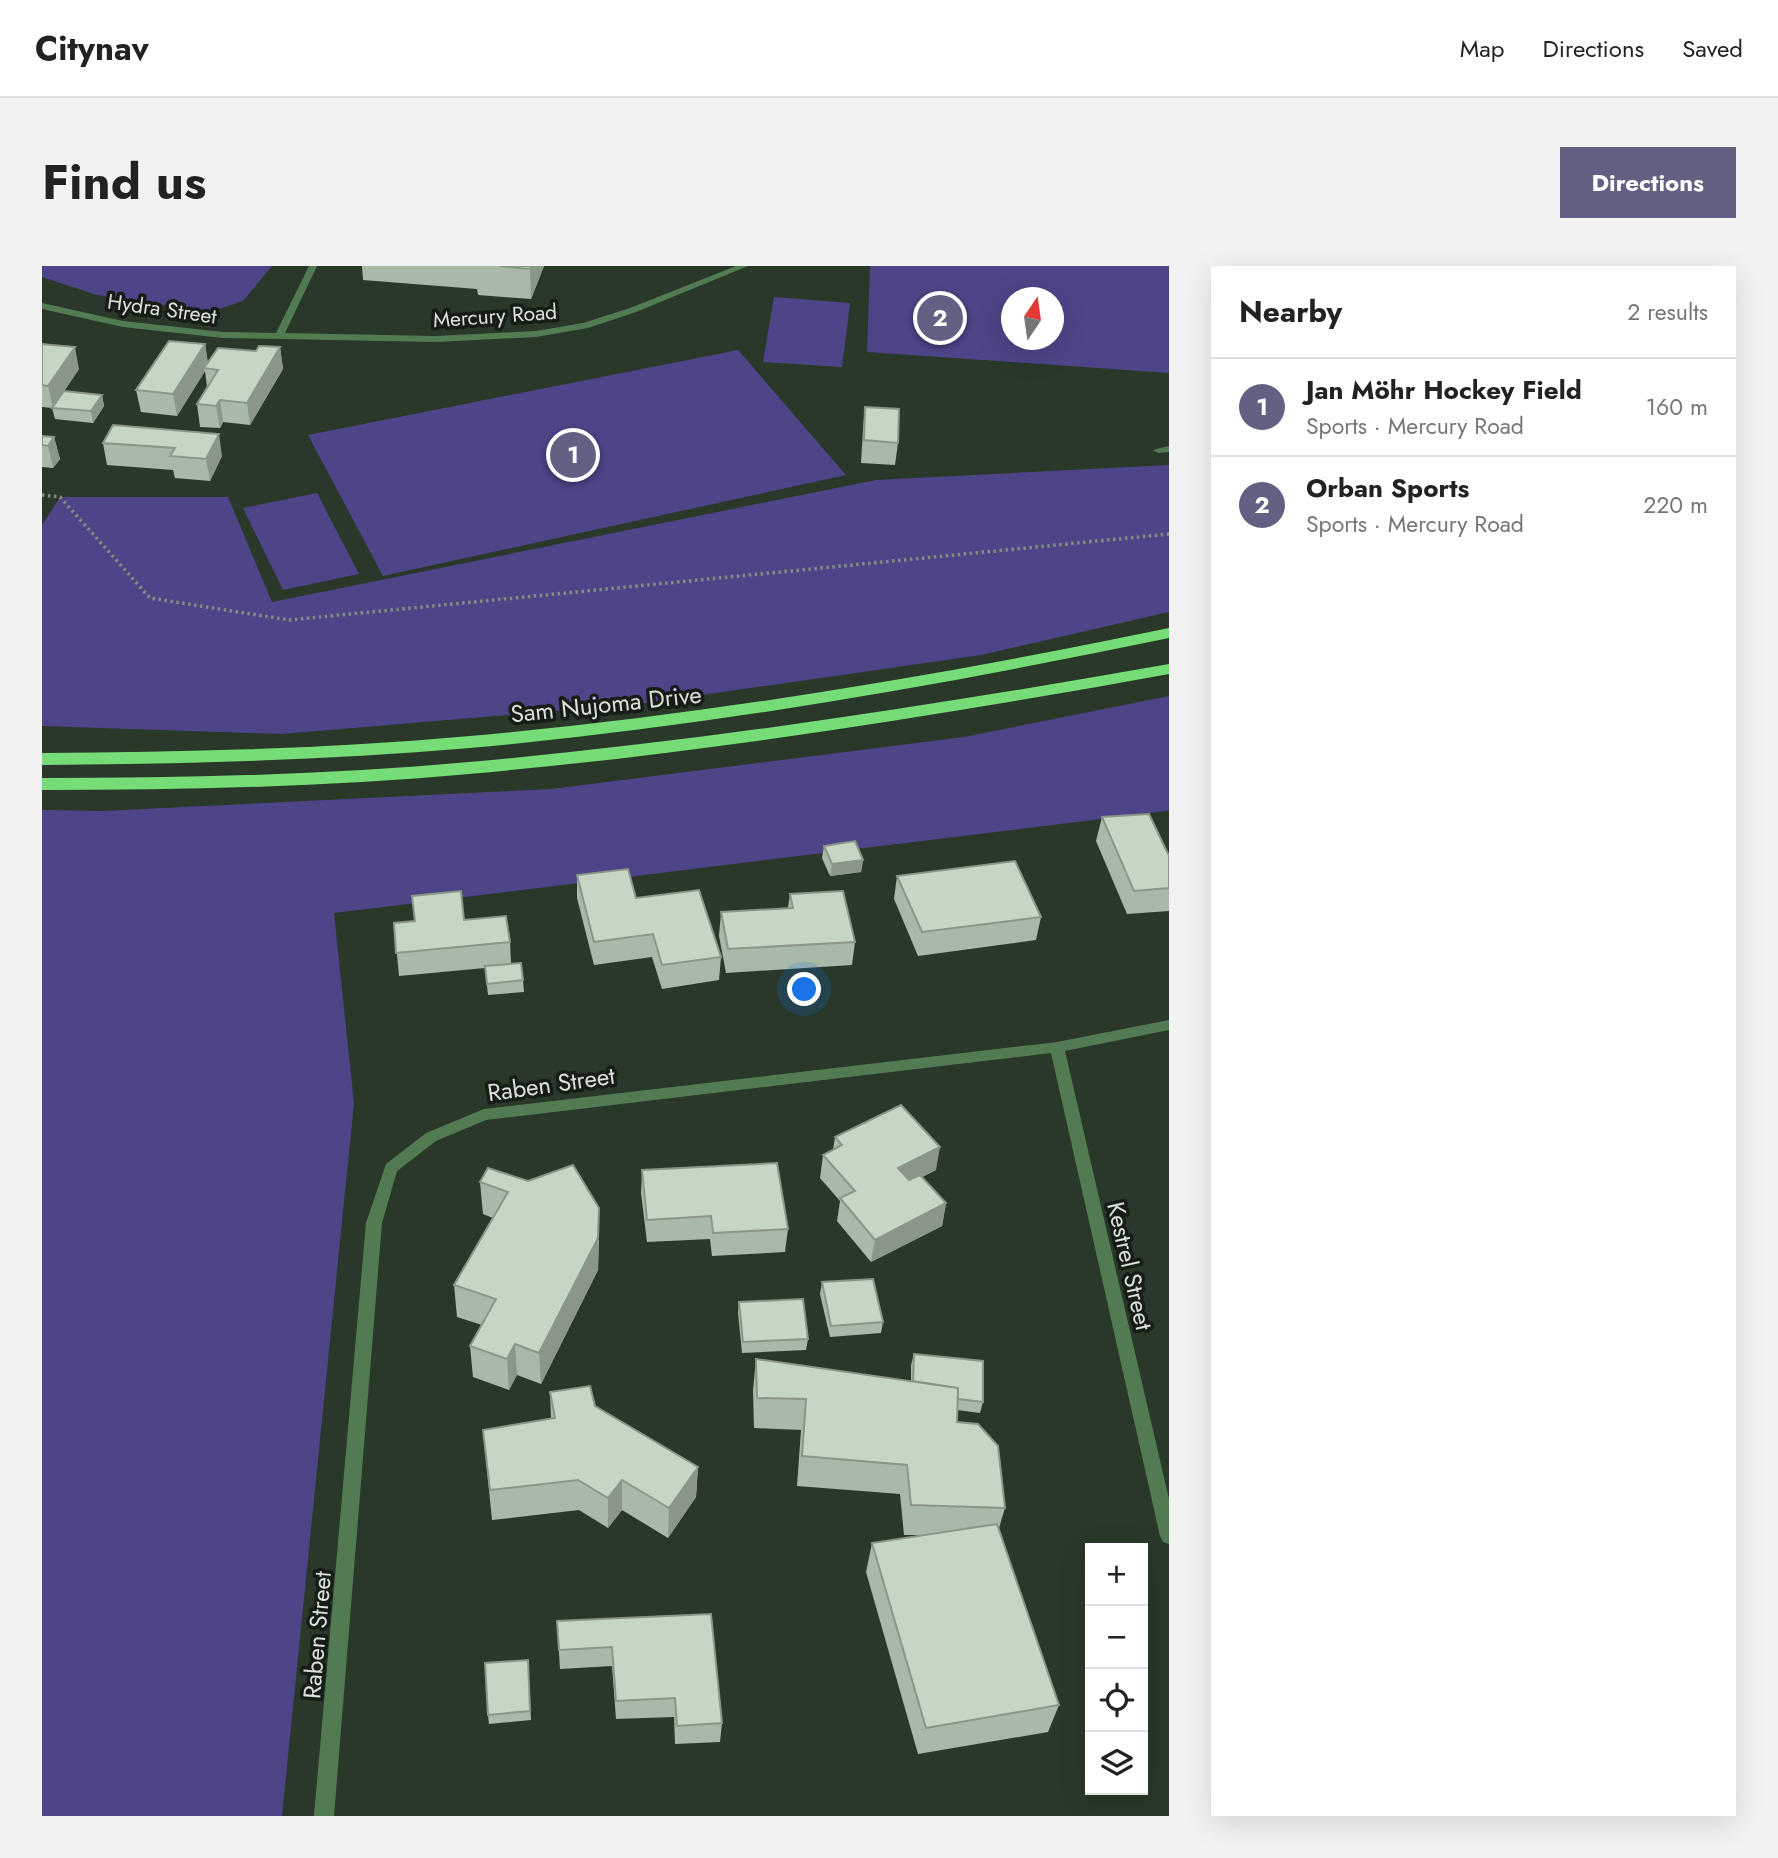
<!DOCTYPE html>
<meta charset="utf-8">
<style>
:root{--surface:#fff;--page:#f2f2f2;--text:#222;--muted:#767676;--line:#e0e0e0;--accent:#636183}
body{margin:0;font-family:Jost,sans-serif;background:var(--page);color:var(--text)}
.controls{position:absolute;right:21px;bottom:21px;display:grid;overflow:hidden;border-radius:0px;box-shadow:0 7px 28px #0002}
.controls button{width:63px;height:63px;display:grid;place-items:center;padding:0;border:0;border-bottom:2px solid var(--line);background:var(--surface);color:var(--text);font:35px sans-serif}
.compass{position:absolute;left:959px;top:21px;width:63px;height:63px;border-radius:50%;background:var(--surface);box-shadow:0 7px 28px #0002;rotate:13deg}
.you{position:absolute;left:763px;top:724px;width:24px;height:24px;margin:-18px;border:5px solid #fff;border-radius:50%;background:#1a73e8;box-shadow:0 0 0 10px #1a73e833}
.badge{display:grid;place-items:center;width:46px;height:46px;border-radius:50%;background:var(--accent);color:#fff;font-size:23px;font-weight:700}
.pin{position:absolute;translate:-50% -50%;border:4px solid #fff;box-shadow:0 2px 7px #0006}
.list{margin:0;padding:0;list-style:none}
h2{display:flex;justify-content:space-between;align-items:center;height:91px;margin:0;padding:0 28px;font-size:30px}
h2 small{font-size:23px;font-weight:400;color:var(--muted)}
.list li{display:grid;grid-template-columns:46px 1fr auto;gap:21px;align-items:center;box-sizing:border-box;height:98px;padding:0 28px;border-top:2px solid var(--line)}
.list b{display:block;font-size:26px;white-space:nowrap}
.list p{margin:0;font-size:23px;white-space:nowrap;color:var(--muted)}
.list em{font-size:23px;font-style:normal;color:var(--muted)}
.icon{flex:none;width:38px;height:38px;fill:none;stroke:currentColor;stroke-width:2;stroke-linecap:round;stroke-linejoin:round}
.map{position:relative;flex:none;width:1127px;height:1550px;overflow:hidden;border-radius:0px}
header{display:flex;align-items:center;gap:42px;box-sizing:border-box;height:98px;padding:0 35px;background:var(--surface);border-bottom:2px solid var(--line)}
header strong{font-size:33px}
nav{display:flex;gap:38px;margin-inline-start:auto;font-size:24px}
.intro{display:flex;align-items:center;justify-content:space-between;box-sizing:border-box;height:168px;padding:0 42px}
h1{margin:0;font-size:49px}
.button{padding:18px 32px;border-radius:0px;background:var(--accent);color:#fff;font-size:24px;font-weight:700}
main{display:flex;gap:42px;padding:0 42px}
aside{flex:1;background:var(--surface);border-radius:0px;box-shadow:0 7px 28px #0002}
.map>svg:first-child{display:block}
.green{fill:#4d4587;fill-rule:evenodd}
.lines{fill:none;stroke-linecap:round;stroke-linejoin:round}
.path{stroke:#808d80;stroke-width:3.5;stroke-dasharray:2.5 3.5;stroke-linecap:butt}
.lane{fill:#537b53;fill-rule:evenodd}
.street{fill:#537b53;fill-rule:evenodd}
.highway{fill:#76dc77;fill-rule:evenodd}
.wall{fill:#a9b9a9}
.shaded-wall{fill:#8a9689}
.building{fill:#c5d7c4;stroke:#8a9689;stroke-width:2}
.labels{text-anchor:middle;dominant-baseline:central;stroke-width:7;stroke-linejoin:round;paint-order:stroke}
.far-street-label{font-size:21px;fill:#d8e2d8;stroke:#161d16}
.street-label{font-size:24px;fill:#d8e2d8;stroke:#161d16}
</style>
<header>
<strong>Citynav</strong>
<nav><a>Map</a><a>Directions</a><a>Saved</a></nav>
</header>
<div class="intro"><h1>Find us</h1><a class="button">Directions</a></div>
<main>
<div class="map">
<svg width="1127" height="1550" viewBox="0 0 1127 1550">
<rect width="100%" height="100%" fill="#293829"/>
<!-- green -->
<g class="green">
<path d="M0 0H230L201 35 168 46 55 29 0 11Z"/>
<path d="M828 0H1127V107L825 86ZM970 32H1012V74H970Z"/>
<path d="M732 31 808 37 800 101 721 96Z"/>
<path d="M696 84 804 209 341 310 266 169Z"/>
<path d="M1127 199V346L939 389 597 438 240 468 0 460V259L18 231H186L230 336 834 214Z"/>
<path d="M275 227 317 308 241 324 201 242Z"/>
<path d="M1127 430V544L1124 545 292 647 312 837 240 1550H0V544L61 545 509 523 922 471Z"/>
</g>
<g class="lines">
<!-- path -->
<path class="path" d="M0 229 18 231 108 332 247 354 1127 268"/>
<!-- lane -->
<path class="lane" d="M1127 180V186L1116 187 1111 184Z"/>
<!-- street -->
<g class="street">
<path d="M267 0H275L243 67 394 70 494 65 541 57 588 42 694 0H706L594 46 546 62 494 71 394 76 181 72 81 61 0 43V37L81 55 181 66 234 67Z"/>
<path d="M1127 754V764L1023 785 1127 1233V1278L1121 1276 1118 1270 1009 787 444 854 394 875 355 905 340 957 292 1550H272L324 957 344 898 384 867 442 843 1015 776Z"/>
</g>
<!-- highway -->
<g class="highway">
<path d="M1127 362V372C896 420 663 461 428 482 285 494 143 498 0 499V487C143 486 285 483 428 470 663 449 896 410 1127 362Z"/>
<path d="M1127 398V408C895 450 662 487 427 508 285 521 143 524 0 524V512C143 512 285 509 427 496 662 475 895 439 1127 398Z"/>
</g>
</g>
<!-- wall -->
<g class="wall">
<path d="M320 0H502L489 33 436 29 435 23 321 14Z"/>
<path d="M0 78 37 103 22 125 60 129 62 140 51 157 13 153 10 142 0 141Z"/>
<path d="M163 78 166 97 214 85 238 81 241 103 208 159 181 156 178 162 158 161 155 138 165 121 163 105 135 150 99 146 94 124Z"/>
<path d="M823 141 856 177 853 199 819 197 821 163Z"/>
<path d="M71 159 180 190 168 215 133 212 131 204 65 199 61 177Z"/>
<path d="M0 170 12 171 18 193 11 202 0 201Z"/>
<path d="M1060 551 1127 588V645L1085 648 1054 575Z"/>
<path d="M782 580 821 594 819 606 788 610 780 592Z"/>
<path d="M535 609 594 632 679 691 677 714 620 723 610 691 552 699 535 632Z"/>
<path d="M855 610 999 651 994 674 876 690 852 633Z"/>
<path d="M748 628 813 676 810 699 684 707 677 670 679 646 746 642Z"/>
<path d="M422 654 468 676 469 697 481 714 482 726 446 729 443 702 357 710 352 657Z"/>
<path d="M793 871 894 904 880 911 904 937 900 960 829 996 795 955 798 935 778 912 781 889 791 884Z"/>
<path d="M446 902 557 974 556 1004 499 1118 475 1109 467 1124 431 1111 428 1080 440 1059 415 1051 412 1019 451 952 441 948 438 916Z"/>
<path d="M600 904 746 963 743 986 670 990 668 973 605 976 599 927Z"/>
<path d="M780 1016 841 1056 839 1067 788 1071 778 1028Z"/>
<path d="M697 1036 766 1073 764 1084 700 1087 696 1047Z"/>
<path d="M872 1088 941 1136 938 1147 915 1144V1156L963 1242 957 1262 1017 1439 1006 1466 876 1488 824 1306 830 1277 880 1269H862L858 1228 755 1220 759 1164 712 1162 711 1124 714 1093 869 1115V1099Z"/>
<path d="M508 1126 553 1140 656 1201 654 1231 626 1272 580 1244 566 1262 537 1244 450 1254 441 1164 509 1152Z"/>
<path d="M669 1348 680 1457 678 1476 633 1478 632 1451 574 1453 570 1400 518 1403 515 1355Z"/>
<path d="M486 1394 489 1454 447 1458 446 1449Z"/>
</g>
<!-- shaded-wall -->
<g class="shaded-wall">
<path d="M489 0H502L489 33 488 3Z"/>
<path d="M163 78 166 100 162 102 163 105 135 150 131 128Z"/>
<path d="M33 81 37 103 11 142 6 120Z"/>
<path d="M238 81 241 103 208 159 205 137Z"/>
<path d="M60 129 62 140 51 157 49 145Z"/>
<path d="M178 134 181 156 178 162 174 140Z"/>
<path d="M177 168 180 190 168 215 164 193Z"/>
<path d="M12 171 18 193 11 202 6 180Z"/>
<path d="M821 594 819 606 788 610 790 598Z"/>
<path d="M898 881 894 904 852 925 856 902Z"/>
<path d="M904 937 900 960 829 996 833 974Z"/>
<path d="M557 942 556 1004 499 1118 497 1087Z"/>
<path d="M473 1078 475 1109 467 1124 465 1093Z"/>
<path d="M656 1201 654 1231 626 1272 627 1242Z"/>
<path d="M580 1214V1244L566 1262V1232Z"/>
</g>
<!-- building -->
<g class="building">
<path d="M457 0H489L488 3Z"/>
<path d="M127 75 163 78 131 128 94 124Z"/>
<path d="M0 78 33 81 6 120 0 119Z"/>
<path d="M217 80 238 81 205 137 178 134 174 140 155 138 176 104 162 102 176 82 214 85Z"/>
<path d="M22 125 60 129 49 145 10 142Z"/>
<path d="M823 141 857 143 856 177 822 174Z"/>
<path d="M71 159 177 168 164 193 128 190 133 182 61 177Z"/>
<path d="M0 170 12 171 6 180 0 179Z"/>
<path d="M1107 548 1126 588H1127V622L1092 625 1060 551Z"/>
<path d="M813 575 821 594 790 598 782 580Z"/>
<path d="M973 595 999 651 880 666 855 610Z"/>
<path d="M586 603 594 632 657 624 679 691 620 699 611 668 552 676 535 609Z"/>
<path d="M419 625 422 654 464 650 468 676 354 687 352 657 373 655 370 630Z"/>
<path d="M801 625 813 676 686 683 679 646 751 642 748 628Z"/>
<path d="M479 697 481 714 445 718 443 700Z"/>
<path d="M859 839 898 881 856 902 867 914 878 909 904 937 833 974 798 932 813 925 781 889 800 879 793 871Z"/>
<path d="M735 897 746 963 671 967 669 950 605 954 600 904Z"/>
<path d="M531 899 557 942 556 972 497 1087 473 1078 465 1093 428 1080 454 1033 412 1019 466 926 438 916 446 902 486 915Z"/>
<path d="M831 1013 841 1056 789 1060 780 1016Z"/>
<path d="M761 1033 766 1073 701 1076 697 1036Z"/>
<path d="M872 1088 941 1095V1136L916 1133V1122L871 1115Z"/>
<path d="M714 1093 916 1122 915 1156 936 1158 956 1180 963 1242 869 1239 865 1199 760 1190 764 1133 715 1132Z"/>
<path d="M548 1120 553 1140 656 1201 627 1242 580 1214 566 1232 536 1214 448 1224 441 1164 513 1152 508 1126Z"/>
<path d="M955 1258 1017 1439 884 1462 830 1277Z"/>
<path d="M669 1348 680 1457 635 1460 633 1432 574 1435 570 1381 517 1384 515 1355Z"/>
<path d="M486 1394 488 1445 446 1449 443 1397Z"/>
</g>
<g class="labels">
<!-- far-street labels -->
<g class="far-street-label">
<text transform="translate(120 43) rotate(8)">Hydra Street</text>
<text transform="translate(453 50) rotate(-4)">Mercury Road</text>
</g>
<!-- street labels -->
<g class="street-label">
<text transform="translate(564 438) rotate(-6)">Sam Nujoma Drive</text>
<text transform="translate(509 818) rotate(-8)">Raben Street</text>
<text transform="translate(1088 1000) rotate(77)">Kestrel Street</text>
<text transform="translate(275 1369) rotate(-85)">Raben Street</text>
</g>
</g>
</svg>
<div class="controls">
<button>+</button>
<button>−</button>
<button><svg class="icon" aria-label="locate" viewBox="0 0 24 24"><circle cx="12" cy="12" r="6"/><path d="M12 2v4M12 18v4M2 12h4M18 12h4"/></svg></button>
<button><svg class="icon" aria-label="layers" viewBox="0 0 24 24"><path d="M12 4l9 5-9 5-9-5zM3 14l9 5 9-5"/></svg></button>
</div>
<svg class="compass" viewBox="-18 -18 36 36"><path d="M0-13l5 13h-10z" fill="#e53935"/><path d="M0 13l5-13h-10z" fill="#767676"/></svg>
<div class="you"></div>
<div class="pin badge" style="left:531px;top:189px">1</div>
<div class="pin badge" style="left:898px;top:52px">2</div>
</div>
<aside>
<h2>Nearby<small>2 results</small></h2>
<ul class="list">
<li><span class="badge">1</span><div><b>Jan Möhr Hockey Field</b><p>Sports · Mercury Road</p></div><em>160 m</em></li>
<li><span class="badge">2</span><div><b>Orban Sports</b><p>Sports · Mercury Road</p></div><em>220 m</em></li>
</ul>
</aside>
</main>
